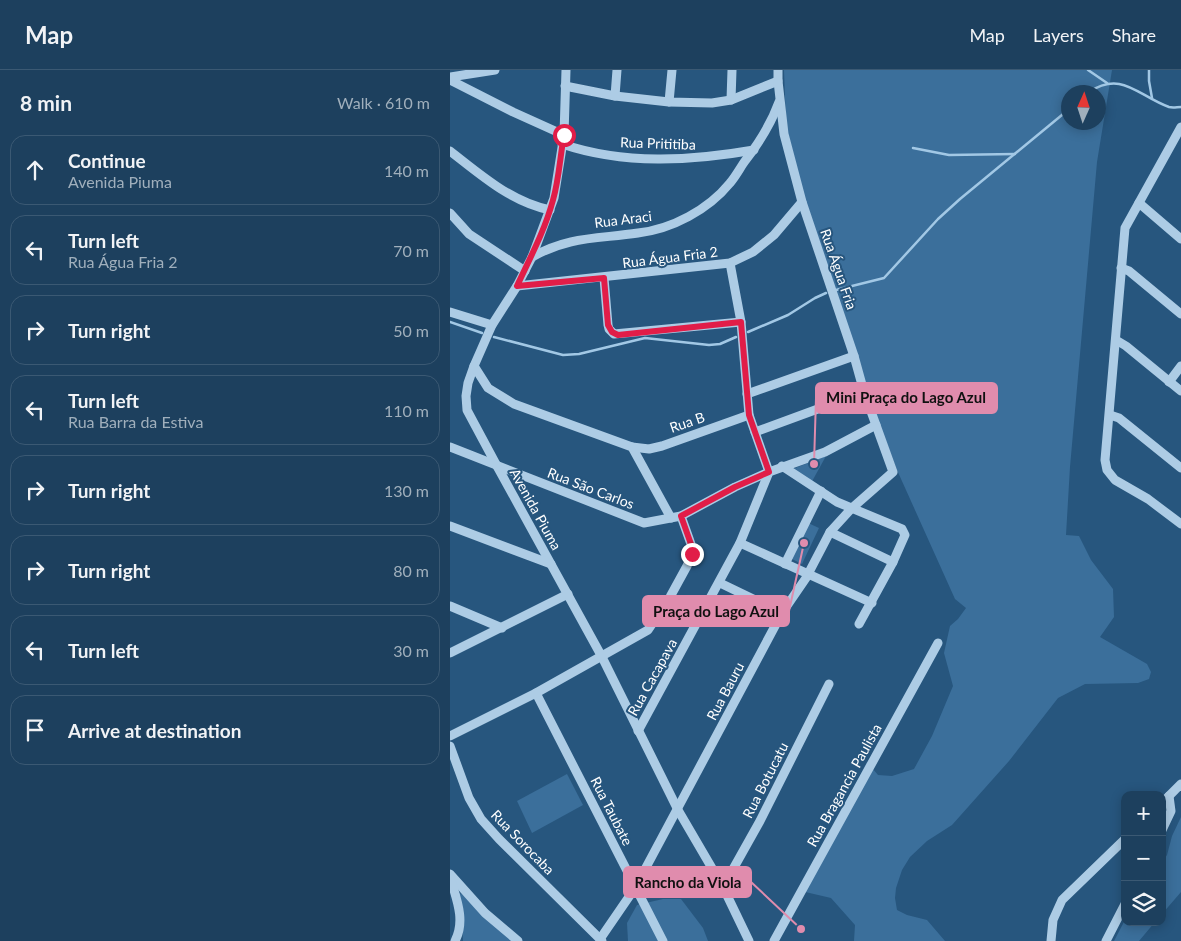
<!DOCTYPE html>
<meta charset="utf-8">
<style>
:root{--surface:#1d405e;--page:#2a4b67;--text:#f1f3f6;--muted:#a0afbc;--line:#3b5973}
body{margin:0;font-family:Lato,sans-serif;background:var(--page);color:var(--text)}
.controls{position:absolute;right:15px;bottom:15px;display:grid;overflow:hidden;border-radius:10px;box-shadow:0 2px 12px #0003}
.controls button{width:45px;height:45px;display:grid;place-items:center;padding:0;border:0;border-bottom:1px solid var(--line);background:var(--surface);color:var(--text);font:25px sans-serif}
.compass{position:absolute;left:611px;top:15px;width:45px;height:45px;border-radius:50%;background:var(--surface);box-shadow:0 2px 12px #0003;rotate:3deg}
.stop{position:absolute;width:15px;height:15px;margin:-11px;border:4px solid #e11d48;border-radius:50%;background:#fff}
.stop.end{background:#e11d48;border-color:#fff;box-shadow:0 1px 5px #0008}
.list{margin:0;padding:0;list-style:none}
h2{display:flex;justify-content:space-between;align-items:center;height:65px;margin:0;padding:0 20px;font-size:21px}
h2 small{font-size:16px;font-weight:400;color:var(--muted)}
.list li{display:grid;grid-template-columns:32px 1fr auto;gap:15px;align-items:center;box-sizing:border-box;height:70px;margin:0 10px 10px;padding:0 10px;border:1px solid var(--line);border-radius:15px}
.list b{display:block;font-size:19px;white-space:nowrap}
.list p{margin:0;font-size:16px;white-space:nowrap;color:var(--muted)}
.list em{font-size:16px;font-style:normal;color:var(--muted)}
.icon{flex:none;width:28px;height:28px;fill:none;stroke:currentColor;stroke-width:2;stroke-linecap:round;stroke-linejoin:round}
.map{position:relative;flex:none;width:731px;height:871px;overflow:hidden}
header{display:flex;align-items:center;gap:30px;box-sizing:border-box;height:70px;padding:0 25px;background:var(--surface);border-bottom:1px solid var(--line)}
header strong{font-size:24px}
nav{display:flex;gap:28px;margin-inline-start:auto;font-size:18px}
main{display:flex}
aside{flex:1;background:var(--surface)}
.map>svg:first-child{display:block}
.green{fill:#3b6f9b;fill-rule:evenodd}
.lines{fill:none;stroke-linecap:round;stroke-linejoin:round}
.stream{stroke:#a2c8e5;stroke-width:2.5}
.minor{stroke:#adcce5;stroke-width:9}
.route{stroke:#e11d48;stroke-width:6}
.labels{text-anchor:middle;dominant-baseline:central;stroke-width:4;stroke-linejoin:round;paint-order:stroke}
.street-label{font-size:14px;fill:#fff;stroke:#27567e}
.leader{fill:none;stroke:#e08cad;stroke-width:2}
.callout-dot{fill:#e08cad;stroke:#27567e;stroke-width:2}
.callout{fill:#e08cad;stroke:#e08cad;stroke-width:2}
.callout-label{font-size:15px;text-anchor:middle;font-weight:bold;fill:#111}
</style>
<header>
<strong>Map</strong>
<nav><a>Map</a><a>Layers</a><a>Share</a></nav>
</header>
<main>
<aside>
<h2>8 min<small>Walk · 610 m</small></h2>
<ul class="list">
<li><svg class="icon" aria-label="ahead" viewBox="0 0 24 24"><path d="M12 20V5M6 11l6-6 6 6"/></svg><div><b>Continue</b><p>Avenida Piuma</p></div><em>140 m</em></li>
<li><svg class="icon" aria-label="left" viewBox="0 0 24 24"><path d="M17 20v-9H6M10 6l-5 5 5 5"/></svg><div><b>Turn left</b><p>Rua Água Fria 2</p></div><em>70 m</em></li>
<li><svg class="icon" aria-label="right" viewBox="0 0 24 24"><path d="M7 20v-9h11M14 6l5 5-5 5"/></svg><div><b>Turn right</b></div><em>50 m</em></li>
<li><svg class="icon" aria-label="left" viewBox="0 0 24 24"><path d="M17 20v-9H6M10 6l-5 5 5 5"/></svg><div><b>Turn left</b><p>Rua Barra da Estiva</p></div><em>110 m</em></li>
<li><svg class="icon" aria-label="right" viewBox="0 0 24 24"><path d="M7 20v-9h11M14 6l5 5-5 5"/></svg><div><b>Turn right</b></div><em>130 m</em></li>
<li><svg class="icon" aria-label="right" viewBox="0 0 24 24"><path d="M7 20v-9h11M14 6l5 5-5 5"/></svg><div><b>Turn right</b></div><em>80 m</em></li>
<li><svg class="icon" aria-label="left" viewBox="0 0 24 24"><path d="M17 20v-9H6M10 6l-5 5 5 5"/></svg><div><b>Turn left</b></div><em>30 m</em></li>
<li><svg class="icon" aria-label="arrive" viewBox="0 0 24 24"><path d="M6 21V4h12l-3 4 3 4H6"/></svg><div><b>Arrive at destination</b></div></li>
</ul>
</aside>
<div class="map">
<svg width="731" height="871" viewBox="0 0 731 871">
<rect width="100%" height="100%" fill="#27567e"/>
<!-- green -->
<g class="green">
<path d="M334 0H662L647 92 620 397 616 465 629 466 641 490 663 519 664 547 650 567 697 594 701 602 699 609 688 613 635 614 608 628 559 691 502 755 477 771 460 787 452 800 446 818 445 828 447 840 457 845 477 850 495 871H404L405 855 381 828 351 821 417 692 428 705 442 706 464 699 482 666 503 616 494 583 500 556 508 549 516 538 505 529 447 400 399 274 369 184 336 55ZM618 22H648V52H618Z"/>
<path d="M376 386 360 415 335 402Z"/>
<path d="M356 452 369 458 352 494 338 487Z"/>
<path d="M117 704 133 735 82 763 67 731Z"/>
<path d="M731 747V822L712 844V792L717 785 722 766Z"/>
<path d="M5 821 22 829 69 871H13L12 848Z"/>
<path d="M213 829H231L253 858 258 871H178L177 853 187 835Z"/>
<path d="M675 850V852H705L689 871H664Z"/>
</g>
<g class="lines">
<!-- stream -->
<g class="stream">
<path d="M638 0 657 13"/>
<path d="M699 0V11L702 28"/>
<path d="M639 22C672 0 688 26 719 37 723 38 727 37 731 37"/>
<path d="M463 78 499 85 565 84"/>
<path d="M386 220 434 208 488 149 510 129 618 40"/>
<path d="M0 252 32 263"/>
<path d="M298 262 338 245 365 228 376 223"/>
<path d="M44 267 113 285 129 284 195 268 259 275 270 274 286 267"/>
</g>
<!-- minor -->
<g class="minor">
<path d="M116 0 114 65 104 128 82 187 67 216 42 255 24 296 18 313 16 326 17 340 47 396 152 587 228 740 273 817 299 871"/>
<path d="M0 7 45 0"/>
<path d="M0 10 63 42 114 65"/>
<path d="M115 16 165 26 219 32 262 33 281 30 328 11"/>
<path d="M165 26 167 0"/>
<path d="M281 30 282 0"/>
<path d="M219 32 222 0"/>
<path d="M731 57 675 158 655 390 657 400 665 410 698 429 731 454"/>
<path d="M112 74C174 95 241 91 304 80"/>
<path d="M0 81C31 105 61 132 100 140"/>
<path d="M689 133 731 169"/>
<path d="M0 143 19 164 75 201"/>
<path d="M82 187C119 166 148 169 188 163 222 159 258 140 280 113 286 106 290 98 295 91 309 73 321 54 329 32"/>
<path d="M671 198 679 201 731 244"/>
<path d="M154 208 158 255 159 259 164 264 291 252"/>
<path d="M67 216 280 193 303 182 324 165 352 132"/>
<path d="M0 242 42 255"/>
<path d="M666 270 676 276 731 321"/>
<path d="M24 296 38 318 64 334 182 377 221 448"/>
<path d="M719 312 731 296"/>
<path d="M297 324 404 286"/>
<path d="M660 345 669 348 731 398"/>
<path d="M305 362 414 322"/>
<path d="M0 377 194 453 231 446 285 417 319 402 299 345 291 252 280 193"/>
<path d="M182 377 199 379 212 376 299 345"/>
<path d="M332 396 387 432 452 459 455 465 443 492 409 554"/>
<path d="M0 456 101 494"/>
<path d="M380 462 443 492"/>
<path d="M290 473 422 533"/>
<path d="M335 494 371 421"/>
<path d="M270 513 332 543"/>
<path d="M0 536 52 558"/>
<path d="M0 583 118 524"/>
<path d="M86 623 213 871"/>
<path d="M188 661 290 473 319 402 375 382 426 355"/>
<path d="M0 666 86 623 198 560 220 527 237 496 242 484V477L231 446"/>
<path d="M0 676 19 728 31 749 49 769 152 871"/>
<path d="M712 733 731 714"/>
<path d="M712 760 721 741 719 726"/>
<path d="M0 804 35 843 68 871"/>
<path d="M0 807C6 828 16 850 5 871"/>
<path d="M273 817 310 751 379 614"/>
<path d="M150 869 185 818 332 543 356 508 380 462 401 439 443 402 414 322 404 286 352 132 334 64 328 11V0"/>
<path d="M324 871 488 573"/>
<path d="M601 871 603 850 612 830 675 769"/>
<path d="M656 871 675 834"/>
</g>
</g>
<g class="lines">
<!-- route -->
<path class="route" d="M114 65C110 87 109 109 103 130 95 160 80 188 67 216L154 208 158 255 162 262 168 265 291 252 299 345 319 402 285 417 231 446 242 477V484"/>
</g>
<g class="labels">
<!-- street labels -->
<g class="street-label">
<text transform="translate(208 73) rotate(2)">Rua Prititiba</text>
<text transform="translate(173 149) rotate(-7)">Rua Araci</text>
<text transform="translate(220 187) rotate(-7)">Rua Água Fria 2</text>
<text transform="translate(389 199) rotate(71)">Rua Água Fria</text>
<text transform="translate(237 352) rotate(-19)">Rua B</text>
<text transform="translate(141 418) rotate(21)">Rua São Carlos</text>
<text transform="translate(86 439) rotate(61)">Avenida Piuma</text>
<text transform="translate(202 607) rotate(-61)">Rua Cacapava</text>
<text transform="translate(275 621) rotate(-62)">Rua Bauru</text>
<text transform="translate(315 710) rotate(-63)">Rua Botucatu</text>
<text transform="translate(394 715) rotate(-61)">Rua Bragancia Paulista</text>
<text transform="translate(162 741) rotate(63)">Rua Taubate</text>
<text transform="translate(73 772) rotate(46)">Rua Sorocaba</text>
</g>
</g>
<!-- callouts -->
<path class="leader" d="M364 394L366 328M354 473L339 541M351 859L301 812"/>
<g class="callout-dot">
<circle cx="364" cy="394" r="5"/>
<circle cx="354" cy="473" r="5"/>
<circle cx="351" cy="859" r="5"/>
</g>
<g class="callout">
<rect x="366" y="313" width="181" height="30" rx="5"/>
<rect x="193" y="526" width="146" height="30" rx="5"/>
<rect x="174" y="797" width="127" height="30" rx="5"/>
</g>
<g class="callout-label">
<text x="456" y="333">Mini Praça do Lago Azul</text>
<text x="266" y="547">Praça do Lago Azul</text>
<text x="238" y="818">Rancho da Viola</text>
</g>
</svg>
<div class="controls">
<button>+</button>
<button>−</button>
<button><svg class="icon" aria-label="layers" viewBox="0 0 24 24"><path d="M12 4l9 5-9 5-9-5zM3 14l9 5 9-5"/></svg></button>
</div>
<svg class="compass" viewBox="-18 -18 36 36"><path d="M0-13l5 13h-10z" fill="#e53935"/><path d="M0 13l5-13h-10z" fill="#a0afbc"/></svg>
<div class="stop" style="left:114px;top:65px"></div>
<div class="stop end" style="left:242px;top:484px"></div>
</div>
</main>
